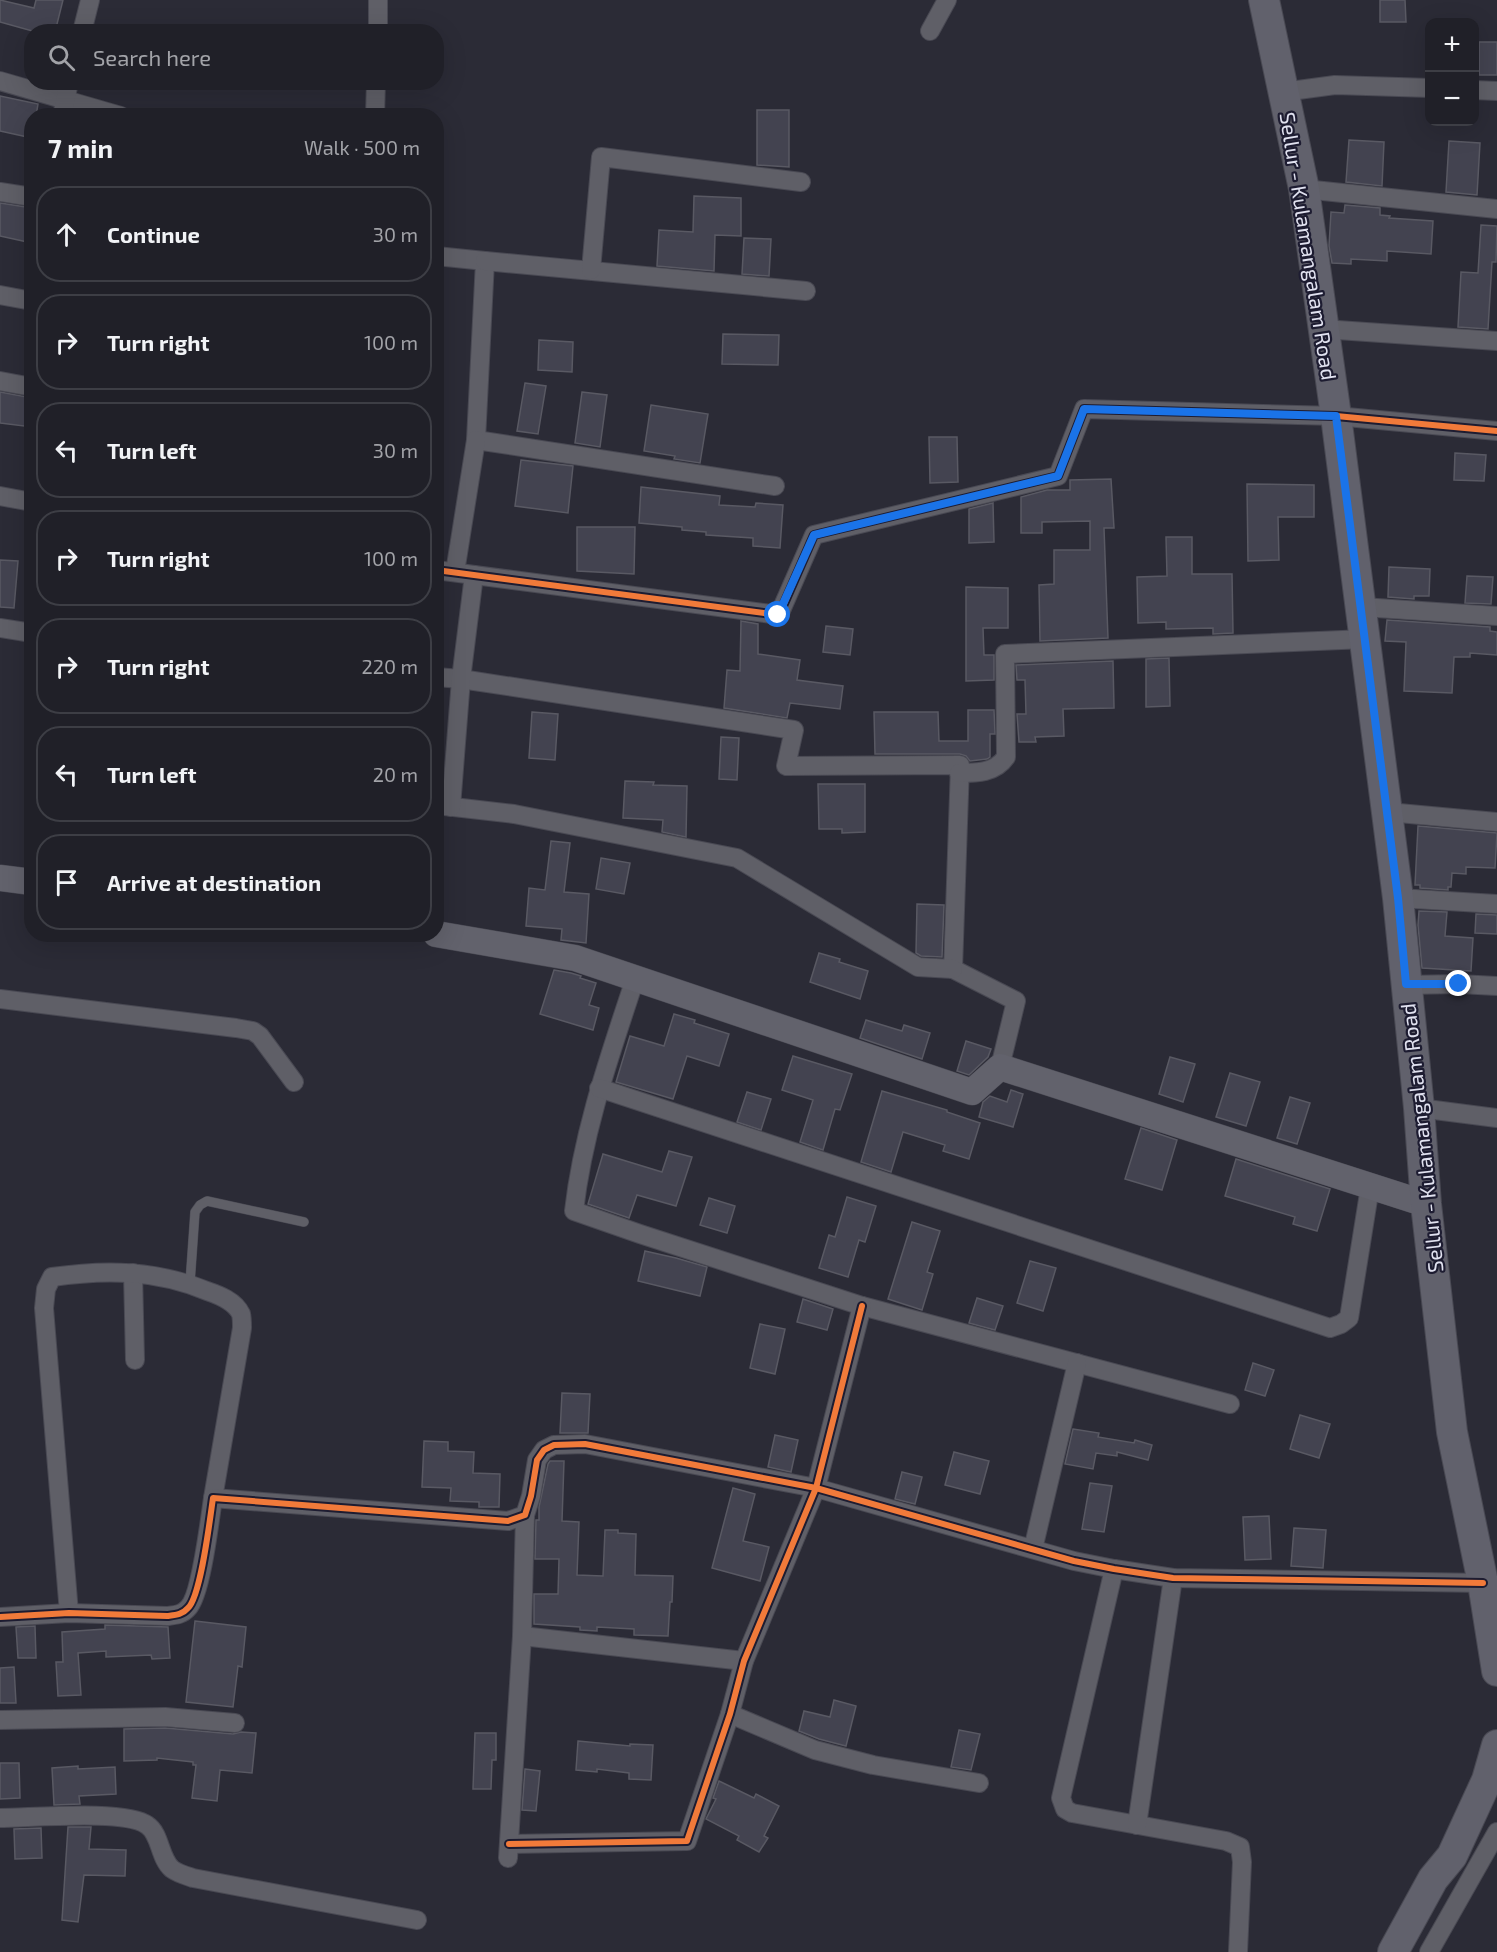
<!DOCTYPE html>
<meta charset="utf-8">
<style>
:root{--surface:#202028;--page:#2d2d34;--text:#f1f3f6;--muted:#a2a3a8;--line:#3d3e45}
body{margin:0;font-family:"Exo 2",sans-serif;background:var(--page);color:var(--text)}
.controls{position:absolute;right:18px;top:18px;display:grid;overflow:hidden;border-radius:12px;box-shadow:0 6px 24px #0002}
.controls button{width:54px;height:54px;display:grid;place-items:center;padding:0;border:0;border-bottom:2px solid var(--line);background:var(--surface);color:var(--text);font:30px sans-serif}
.stop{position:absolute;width:18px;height:18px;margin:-14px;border:4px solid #1a73e8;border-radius:50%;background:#fff}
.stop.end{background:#1a73e8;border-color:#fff;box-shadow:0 2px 6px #0008}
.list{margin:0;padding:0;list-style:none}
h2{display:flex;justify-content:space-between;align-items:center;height:78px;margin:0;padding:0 24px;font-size:26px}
h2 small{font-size:20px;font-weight:400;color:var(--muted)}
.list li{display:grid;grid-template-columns:39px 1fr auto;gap:18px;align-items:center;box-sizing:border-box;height:96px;margin:0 12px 12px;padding:0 12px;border:2px solid var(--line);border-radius:24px}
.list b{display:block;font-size:22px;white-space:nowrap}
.list em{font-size:20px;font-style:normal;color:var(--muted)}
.icon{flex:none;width:33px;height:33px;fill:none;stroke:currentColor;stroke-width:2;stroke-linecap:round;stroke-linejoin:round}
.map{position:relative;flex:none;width:1497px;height:1952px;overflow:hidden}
.search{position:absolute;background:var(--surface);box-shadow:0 6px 24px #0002;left:24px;top:24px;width:420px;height:66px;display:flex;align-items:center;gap:15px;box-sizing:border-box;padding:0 21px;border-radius:24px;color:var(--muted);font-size:22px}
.panel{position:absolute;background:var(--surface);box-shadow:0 6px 24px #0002;left:24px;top:108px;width:420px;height:834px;border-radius:24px}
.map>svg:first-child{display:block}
.building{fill:#434350;stroke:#595963;stroke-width:1.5}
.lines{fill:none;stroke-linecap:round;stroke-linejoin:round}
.lane-casing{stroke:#494953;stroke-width:10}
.street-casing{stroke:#494953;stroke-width:20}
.secondary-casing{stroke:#494953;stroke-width:27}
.primary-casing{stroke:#494953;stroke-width:32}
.lane{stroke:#5f5f67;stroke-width:9}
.street{stroke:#5f5f67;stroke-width:18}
.secondary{stroke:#62626c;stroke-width:26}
.primary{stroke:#61616c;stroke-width:30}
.cycleway-casing{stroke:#1d1c31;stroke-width:10}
.cycleway{stroke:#f17a3a;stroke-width:6}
.route{stroke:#1a73e8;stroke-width:8}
.labels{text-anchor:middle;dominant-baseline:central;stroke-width:4.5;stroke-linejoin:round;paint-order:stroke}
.street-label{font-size:21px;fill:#e1e2f0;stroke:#1d1c31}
</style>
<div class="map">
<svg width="1497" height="1952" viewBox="0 0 1497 1952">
<rect width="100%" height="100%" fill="#2b2b36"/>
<!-- building -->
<g class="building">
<path d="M0 0 34 8 36 0H63L55 32H36L0 22Z"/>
<path d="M1380 0H1405L1406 22H1380Z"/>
<rect x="1479" y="42" width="18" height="33"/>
<path d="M0 96 38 104 36 116H32V138L0 131Z"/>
<path d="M757 110H789V167L757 165Z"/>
<path d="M1349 140 1384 142 1382 186 1346 182Z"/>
<path d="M1449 141 1480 143 1477 195 1446 192Z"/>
<path d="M694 196 741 198V236L715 235 714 271 657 266 659 230 693 232Z"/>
<path d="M0 203 32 208V243L0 236Z"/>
<path d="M1345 205 1380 208V215L1390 216 1389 218 1433 221 1431 254 1387 251V261L1351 259V264L1332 263 1329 246 1331 212 1344 213Z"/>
<path d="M1481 225 1497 226 1496 262H1492L1488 329 1458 327 1461 272 1478 273Z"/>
<path d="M744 238 771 239 769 276 742 274Z"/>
<path d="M723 334 779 335 778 365 722 364Z"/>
<path d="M539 340 573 342 572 372 538 370Z"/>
<path d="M525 383 546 386 538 434 517 431Z"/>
<path d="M0 392 32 398V427L0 423Z"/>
<path d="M582 392 607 395 600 447 575 443Z"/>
<path d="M651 405 708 414 700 463 674 459 675 456 644 451Z"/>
<path d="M929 437H957L958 482 930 483Z"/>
<path d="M1455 453 1486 455 1484 481 1454 480Z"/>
<path d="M521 460 573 466 568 513 515 506Z"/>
<path d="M1111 479 1114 528H1104L1108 638 1040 641 1039 585 1054 584V550H1090V521L1042 522V533H1021V497L1047 490H1070V480Z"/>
<path d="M1247 484 1314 485V517H1278L1279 560 1248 561Z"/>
<path d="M641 487 720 496 719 505 755 507 756 503 783 505 780 548 753 546V538L706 535V532L682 530V527L639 523Z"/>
<path d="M993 503 994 542 969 543V509Z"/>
<path d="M577 527H635L634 574 577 571Z"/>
<path d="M1166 537H1192V574H1232L1233 633 1213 634V628L1166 629V622L1138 623 1137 577 1167 576Z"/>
<path d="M0 560 18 561 14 608 0 607Z"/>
<path d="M1389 567 1430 569 1429 596H1414V599L1388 597Z"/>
<path d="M1467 576 1493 577 1491 604 1465 603Z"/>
<path d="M966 587 1008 588V628H983L984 655H994V680L966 681Z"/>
<path d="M1387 620 1490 627V631L1497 632V655L1470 653V657H1454L1452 693 1404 691 1406 642 1385 641Z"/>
<path d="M741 621 758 624V654L800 660 797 680 843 686 840 709 790 703 787 718 724 708 727 670 740 671Z"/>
<path d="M826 626 853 629 850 655 823 652Z"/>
<path d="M1169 658 1170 706 1146 707V659Z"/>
<path d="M1113 661 1114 708 1063 709 1064 736 1035 737 1036 742H1019L1017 714H1026L1025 680H1017L1016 665Z"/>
<path d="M968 710H994L995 734H990V757L987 759 970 761 966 756 960 754H875L874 712H938L939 741H968Z"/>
<path d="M532 712 558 714 555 760 529 758Z"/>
<path d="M721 737 739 738 737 780 719 779Z"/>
<path d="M625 781 654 782 653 785 687 786 686 837 662 832 663 820 623 818Z"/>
<path d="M818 784H865V832L842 833V829H819Z"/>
<path d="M1418 826 1497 833 1495 868 1466 867V874L1452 873 1451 887H1448V890L1420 888V885H1415Z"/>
<path d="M551 841 570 843 564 892 589 894 586 943 561 940 562 929 526 926 529 888 545 890Z"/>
<path d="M601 858 630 863 624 894 596 889Z"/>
<path d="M917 904 944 905 942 957 921 956 916 953Z"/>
<path d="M1419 911 1447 912 1445 936 1473 938 1471 971 1422 968 1418 925Z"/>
<path d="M1476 914 1497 915V934L1475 933Z"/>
<path d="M819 953 840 959 839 962 868 971 860 999 810 982Z"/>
<path d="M554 970 571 973 581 976 580 978 596 983 589 1005 599 1008 593 1030 540 1014Z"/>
<path d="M674 1014 695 1020 694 1023 729 1034 719 1066 687 1056 673 1099 616 1082 630 1036 664 1046Z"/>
<path d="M866 1020 902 1031 904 1025 930 1033 922 1059 860 1038Z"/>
<path d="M966 1041 991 1049 988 1057 969 1075 957 1071Z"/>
<path d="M793 1056 852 1074 840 1110 835 1109 823 1150 800 1142 813 1100 782 1090Z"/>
<path d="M1170 1057 1195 1064 1183 1102 1159 1094Z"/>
<path d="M1230 1073 1260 1082 1246 1126 1216 1117Z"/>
<path d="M1011 1090 1023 1094 1013 1127 979 1117 983 1102 990 1096 1007 1102Z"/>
<path d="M882 1091 947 1110V1112L980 1123 969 1159 943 1151 945 1145 903 1132 891 1172 861 1162Z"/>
<path d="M747 1092 771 1099 761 1130 737 1122Z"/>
<path d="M1290 1097 1310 1103 1297 1144 1277 1138Z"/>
<path d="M1141 1128 1177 1140 1162 1190 1125 1179Z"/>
<path d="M669 1151 692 1157 676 1206 637 1195 629 1218 588 1204 603 1154 662 1172Z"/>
<path d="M1236 1159 1330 1189 1317 1231 1293 1224 1295 1217 1225 1196Z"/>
<path d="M847 1197 876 1206 865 1242 859 1240 848 1277 819 1268 829 1235 835 1237Z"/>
<path d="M709 1198 735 1206 727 1233 700 1225Z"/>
<path d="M912 1222 940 1231 927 1272 933 1274 922 1310 888 1299Z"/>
<path d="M645 1251 676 1258 707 1267 700 1296 638 1281Z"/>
<path d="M1030 1261 1056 1268 1043 1311 1017 1303Z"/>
<path d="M977 1298 1003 1306 995 1330 969 1323Z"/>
<path d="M803 1299 833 1309 827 1330 797 1322Z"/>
<path d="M760 1324 785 1329 775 1374 750 1368Z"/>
<path d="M1253 1363 1274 1370 1265 1396 1245 1390Z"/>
<path d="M562 1393 590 1394 588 1433H560Z"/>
<path d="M1300 1415 1330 1424 1319 1458 1290 1449Z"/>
<path d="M1073 1429 1099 1433 1098 1437 1134 1443 1135 1440 1152 1445 1148 1460 1117 1452V1456L1096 1453 1093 1469 1065 1464Z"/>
<path d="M775 1435 798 1440 791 1472 768 1467Z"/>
<path d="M424 1441 448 1442V1451L474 1452 473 1473 500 1474 499 1507H479V1502L450 1501 451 1488 422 1487Z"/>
<path d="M954 1452 989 1461 980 1494 945 1485Z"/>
<path d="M550 1461H564L562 1521 579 1522 577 1575 603 1576 605 1530H618V1533L636 1534 635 1575 673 1576 672 1602H670L668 1636 634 1635V1629L597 1627V1631L580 1630V1627L534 1624V1594H558L559 1559H535L536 1520H539V1507L548 1464Z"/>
<path d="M902 1472 922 1477 915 1504 895 1499Z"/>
<path d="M1090 1483 1112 1486 1104 1532 1082 1529Z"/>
<path d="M733 1488 755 1494 743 1541 769 1547 760 1581 712 1568Z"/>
<path d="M1269 1516 1271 1559 1245 1560 1243 1517Z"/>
<path d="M1294 1528 1326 1530 1323 1568 1291 1566Z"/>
<path d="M195 1621 246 1627 242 1667 238 1666 233 1707 186 1702Z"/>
<path d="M105 1625 168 1627 170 1658 152 1659 151 1655 106 1657V1651L78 1653 81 1695 58 1696 56 1662H63L62 1632 105 1629Z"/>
<path d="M35 1626 36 1658H18L16 1627Z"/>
<path d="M14 1667 16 1703H0V1668Z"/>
<path d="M834 1700 856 1706 846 1746 819 1739 799 1731 804 1711 830 1717Z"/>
<path d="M165 1728 233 1734 241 1732 256 1733 252 1773 220 1770 217 1801 192 1798 196 1765H193V1762L157 1758V1760L124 1761V1729Z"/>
<path d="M959 1730 980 1734 971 1770 951 1767Z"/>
<path d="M475 1733H496V1760H492L491 1789H473Z"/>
<path d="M578 1741 630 1746V1744L653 1745 651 1780 629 1779V1773L597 1769V1772L576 1770Z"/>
<path d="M0 1763H19L20 1798 0 1799Z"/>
<path d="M78 1766V1769L115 1767 116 1794 79 1796 80 1804 54 1805 52 1768Z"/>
<path d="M525 1769 540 1771 536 1811 522 1810Z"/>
<path d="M719 1781 754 1798 756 1794 779 1806 764 1836 768 1838 759 1852 737 1840 739 1836 706 1819 716 1799 713 1798Z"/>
<path d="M68 1827H91L89 1849 126 1850 125 1876 84 1875 78 1922 62 1920Z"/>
<path d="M41 1828 42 1858 15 1859 14 1829Z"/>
</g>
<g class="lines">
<!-- lane casing -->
<g class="lane-casing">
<path id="lane" d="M190 1283 195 1212 200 1205 207 1201 304 1222"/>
</g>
<!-- street casing -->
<g class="street-casing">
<g id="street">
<path d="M930 31 947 0"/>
<path d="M82 32 90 0"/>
<path d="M378 32V0"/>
<path d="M0 81 121 116"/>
<path d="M1474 90 1497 91"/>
<path d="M1283 92 1335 85 1430 88"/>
<path d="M62 116 69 82"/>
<path d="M375 116 376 82"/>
<path d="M1304 189 1497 209"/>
<path d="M0 192 32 197"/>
<path d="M436 256 485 261 476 440 775 486"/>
<path d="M485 261 806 291"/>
<path d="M591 270 601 157 801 182"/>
<path d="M0 295 32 301"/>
<path d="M1323 329 1497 341"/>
<path d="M0 381 32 387"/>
<path d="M0 496 32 502"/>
<path d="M436 570 779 615 814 535 1058 476 1084 409 1336 416 1497 431"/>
<path d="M455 572 476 440"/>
<path d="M1362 607 1497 616"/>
<path d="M0 628 32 633"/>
<path d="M436 677 461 679 794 730 786 766 960 765 953 969 1016 1001 1000 1067"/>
<path d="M959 773C977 773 995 773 1006 757L1005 654 1366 639"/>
<path d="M436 805 514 814 737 858 918 967 953 969"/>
<path d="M451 807 461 679 474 575"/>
<path d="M1388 812 1497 822"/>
<path d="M1398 898 1497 904"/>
<path d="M635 979C610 1055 583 1131 574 1211L640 1234 862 1306 1230 1404"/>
<path d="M1406 985 1459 984 1497 986"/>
<path d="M0 999 236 1028 253 1031 260 1036 294 1082"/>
<path d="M599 1088 1330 1328 1341 1324 1349 1318 1370 1187"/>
<path d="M1419 1108 1497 1118"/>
<path d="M133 1273 135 1360"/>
<path d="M1033 1549 1077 1363"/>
<path d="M1114 1569 1061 1798 1065 1809 1072 1813 1226 1841 1240 1847 1242 1862 1238 1952"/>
<path d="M69 1613 44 1308 46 1289 52 1277C106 1269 156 1270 207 1291 219 1295 235 1301 241 1314 242 1318 242 1324 242 1328L213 1498"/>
<path d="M0 1617 69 1613 167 1616C175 1615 182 1615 188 1608 201 1596 210 1518 213 1498L508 1521 525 1515 531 1496 537 1460 544 1450 554 1445 585 1444 816 1488 862 1306"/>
<path d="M522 1636 744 1661"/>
<path d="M730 1714 815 1750 873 1765 979 1783"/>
<path d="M0 1720 165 1717 235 1723"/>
<path d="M0 1818C30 1818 126 1809 147 1825 161 1834 159 1858 172 1869 177 1873 187 1876 193 1878L417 1920"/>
<path d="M1137 1825 1173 1578"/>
<path d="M509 1844 687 1841 730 1714 744 1661 816 1488 1074 1561 1114 1569 1173 1578 1483 1583"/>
<path d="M508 1858 522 1636 525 1515"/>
<path d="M1429 1952 1497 1832"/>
</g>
</g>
<!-- secondary casing -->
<g class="secondary-casing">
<g id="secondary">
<path d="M0 878 32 882"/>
<path d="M436 934 575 958 972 1092 1000 1067 1426 1204"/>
</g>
</g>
<!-- primary casing -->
<g class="primary-casing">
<g id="primary">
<path d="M1264 0 1304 189 1336 416 1398 898 1419 1108 1426 1204 1452 1432 1483 1583 1497 1671"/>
<path d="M1393 1952 1433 1879 1452 1856 1487 1780 1497 1745"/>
</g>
</g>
<!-- lane -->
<use href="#lane" class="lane"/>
<!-- street -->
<use href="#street" class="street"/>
<!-- secondary -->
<use href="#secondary" class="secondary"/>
<!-- primary -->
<use href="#primary" class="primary"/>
<!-- cycleway casing -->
<g class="cycleway-casing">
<g id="cycleway">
<path d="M436 570 779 615 814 535 1058 476 1084 409 1336 416 1497 431"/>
<path d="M0 1617 69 1613 167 1616C175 1615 182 1615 188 1608 201 1596 210 1518 213 1498L508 1521 525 1515 531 1496 537 1460 544 1450 554 1445 585 1444 816 1488 862 1306"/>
<path d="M509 1844 687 1841 730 1714 744 1661 816 1488 1074 1561 1114 1569 1173 1578 1483 1583"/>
</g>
</g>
<!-- cycleway -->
<use href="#cycleway" class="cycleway"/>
</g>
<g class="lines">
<!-- route -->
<path class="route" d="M778 615 814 535 1058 476 1084 409 1336 416 1398 898 1406 984H1459"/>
</g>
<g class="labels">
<!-- street labels -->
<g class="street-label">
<text transform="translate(1309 246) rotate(81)">Sellur - Kulamangalam Road</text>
<text transform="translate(1421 1138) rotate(-96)">Sellur - Kulamangalam Road</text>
</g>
</g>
</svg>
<div class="controls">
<button>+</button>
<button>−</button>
</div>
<div class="stop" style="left:778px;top:615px"></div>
<div class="stop end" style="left:1459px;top:984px"></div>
<div class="search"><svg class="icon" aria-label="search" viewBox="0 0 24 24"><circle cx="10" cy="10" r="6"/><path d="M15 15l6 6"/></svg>Search here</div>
<section class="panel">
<h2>7 min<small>Walk · 500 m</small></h2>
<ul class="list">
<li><svg class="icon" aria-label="ahead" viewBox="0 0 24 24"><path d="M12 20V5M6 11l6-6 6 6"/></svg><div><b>Continue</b></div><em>30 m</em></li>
<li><svg class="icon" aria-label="right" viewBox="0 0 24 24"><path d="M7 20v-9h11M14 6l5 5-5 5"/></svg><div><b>Turn right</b></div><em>100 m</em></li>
<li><svg class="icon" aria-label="left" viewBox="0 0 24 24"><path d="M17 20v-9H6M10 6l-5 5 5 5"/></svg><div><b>Turn left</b></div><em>30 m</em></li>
<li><svg class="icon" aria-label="right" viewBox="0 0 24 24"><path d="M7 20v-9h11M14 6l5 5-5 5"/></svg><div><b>Turn right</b></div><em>100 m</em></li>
<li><svg class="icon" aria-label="right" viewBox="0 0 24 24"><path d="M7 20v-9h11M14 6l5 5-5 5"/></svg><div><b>Turn right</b></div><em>220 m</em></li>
<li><svg class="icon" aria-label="left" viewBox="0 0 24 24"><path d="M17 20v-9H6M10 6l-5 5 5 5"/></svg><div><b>Turn left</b></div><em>20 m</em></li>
<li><svg class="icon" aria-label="arrive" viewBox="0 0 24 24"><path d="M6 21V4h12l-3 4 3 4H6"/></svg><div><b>Arrive at destination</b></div></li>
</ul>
</section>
</div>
